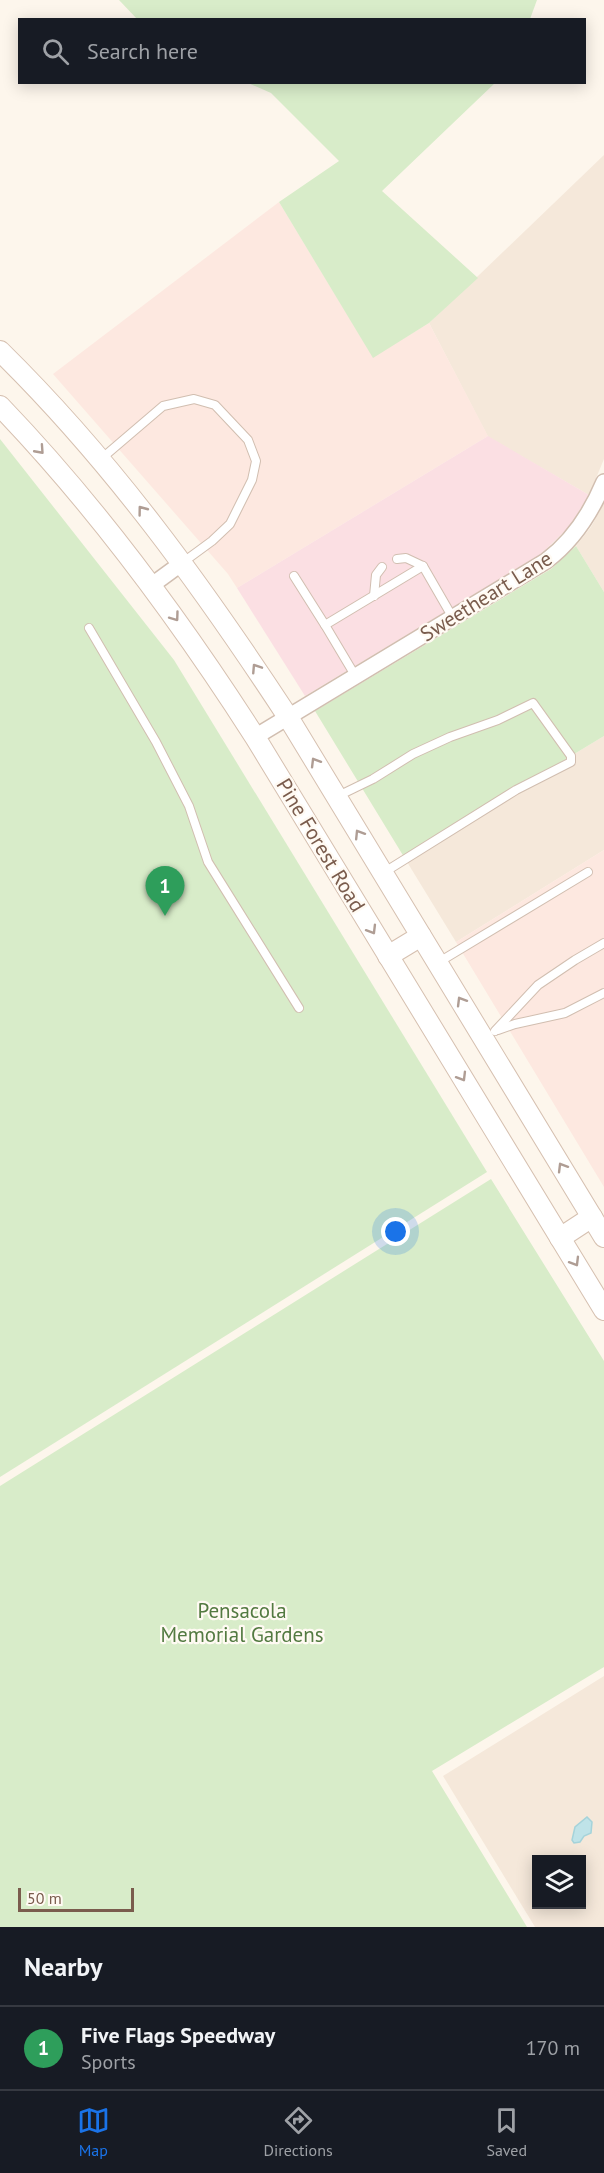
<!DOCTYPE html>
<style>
:root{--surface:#171b24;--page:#242831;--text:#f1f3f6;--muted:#9ea1a6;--line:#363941;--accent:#1a73e8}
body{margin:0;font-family:"PT Sans",sans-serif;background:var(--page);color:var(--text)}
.controls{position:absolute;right:18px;bottom:18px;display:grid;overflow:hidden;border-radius:0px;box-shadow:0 3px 15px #0003}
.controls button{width:54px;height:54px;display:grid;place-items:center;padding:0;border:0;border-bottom:2px solid var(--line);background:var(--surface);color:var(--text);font:30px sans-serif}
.scale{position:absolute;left:18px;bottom:15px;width:116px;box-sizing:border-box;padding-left:6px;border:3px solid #7a5c4d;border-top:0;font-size:16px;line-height:21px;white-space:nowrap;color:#7a5c4d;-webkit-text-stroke:4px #fffaf3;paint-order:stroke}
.you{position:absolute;left:396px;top:1232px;width:21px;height:21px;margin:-15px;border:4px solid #fff;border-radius:50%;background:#1a73e8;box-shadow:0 0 0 9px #1a73e833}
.badge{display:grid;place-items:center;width:39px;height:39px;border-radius:50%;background:var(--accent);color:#fff;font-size:20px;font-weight:700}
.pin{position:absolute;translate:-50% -50px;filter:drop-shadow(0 2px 3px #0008)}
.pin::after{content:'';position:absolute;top:32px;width:21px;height:18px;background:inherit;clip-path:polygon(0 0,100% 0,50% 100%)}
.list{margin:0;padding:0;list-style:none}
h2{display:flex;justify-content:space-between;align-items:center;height:78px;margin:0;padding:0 24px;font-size:26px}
h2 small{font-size:20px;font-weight:400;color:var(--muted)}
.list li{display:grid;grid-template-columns:39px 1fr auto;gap:18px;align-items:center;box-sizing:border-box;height:84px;padding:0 24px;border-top:2px solid var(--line)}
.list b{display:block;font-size:22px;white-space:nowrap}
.list p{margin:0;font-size:20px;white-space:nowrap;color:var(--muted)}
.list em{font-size:20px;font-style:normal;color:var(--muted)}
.icon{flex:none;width:33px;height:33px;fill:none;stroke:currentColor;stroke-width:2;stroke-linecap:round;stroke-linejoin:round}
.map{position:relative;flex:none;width:604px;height:1927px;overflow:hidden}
.search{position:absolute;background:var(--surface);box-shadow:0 3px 15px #0003;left:18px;right:18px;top:18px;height:66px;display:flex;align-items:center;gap:15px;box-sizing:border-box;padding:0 21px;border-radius:0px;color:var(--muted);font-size:22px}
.sheet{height:162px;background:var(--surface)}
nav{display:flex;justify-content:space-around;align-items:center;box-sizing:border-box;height:84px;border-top:2px solid var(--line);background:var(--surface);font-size:16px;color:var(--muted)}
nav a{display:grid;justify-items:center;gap:3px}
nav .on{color:var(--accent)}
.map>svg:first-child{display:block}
.residential{fill:#f5e8da;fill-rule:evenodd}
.commercial{fill:#fde8e0}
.medical{fill:#fbdfe3}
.green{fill:#d8ecc9}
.water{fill:#bfe3e8;stroke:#a5d3da;stroke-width:1.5}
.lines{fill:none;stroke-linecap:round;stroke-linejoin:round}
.service-casing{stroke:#d1beb0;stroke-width:10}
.minor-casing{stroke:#d1beb0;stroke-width:18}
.secondary-casing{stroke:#d6c0b0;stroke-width:22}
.service{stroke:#fff;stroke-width:8}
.minor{stroke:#fff;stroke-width:15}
.secondary{stroke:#fff;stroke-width:20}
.oneway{stroke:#af9d94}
.labels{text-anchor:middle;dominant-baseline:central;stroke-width:4.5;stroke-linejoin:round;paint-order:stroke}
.street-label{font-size:21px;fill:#7a5c4d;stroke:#fffaf3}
.park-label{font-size:21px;fill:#537a41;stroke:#fffaf3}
</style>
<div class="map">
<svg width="604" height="1927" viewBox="0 0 604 1927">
<rect width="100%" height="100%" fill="#fdf6ec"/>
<!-- residential -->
<g class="residential">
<path d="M604 155V459L589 495 488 437 429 323Z"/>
<path d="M604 503V592L576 546 591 527Z"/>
<path d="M604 736V850L456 942 404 857Z"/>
<path d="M604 1676V1927H535L443 1776ZM536 1860H582V1904H536Z"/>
</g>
<!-- commercial -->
<g class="commercial">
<path d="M279 202 373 357 429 323 488 436 237 588 228 574 53 374Z"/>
<path d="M604 850V1187L456 942Z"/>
</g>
<!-- medical -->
<path class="medical" d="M488 436 589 495 569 527 541 554 305 696 237 588Z"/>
<!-- green -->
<g class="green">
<path d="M119 0H537L530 19 138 20Z"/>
<path d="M248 83H495L382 191 478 278 429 323 373 358 279 202 339 161 271 93Z"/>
<path d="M0 439 174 660 487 1172 0 1477Z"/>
<path d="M576 546 604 592V736L404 857 315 711 551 569Z"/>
<path d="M491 1179 604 1361V1667L432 1771 527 1927H0V1486Z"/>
</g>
<!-- water -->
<path class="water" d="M587 1817 592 1822 591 1833 584 1836 580 1842 574 1843 572 1840 575 1827Z"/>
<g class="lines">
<!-- service casing -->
<g class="service-casing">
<g id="service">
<path d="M101 459 163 406 194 399 215 405 248 440 256 461 252 480 230 524 212 541 182 563"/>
<path d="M397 559 406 558 423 566"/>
<path d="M294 576 325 625"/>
<path d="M374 596 376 575 382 567"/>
<path d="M89 628 156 742 189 806 208 862 299 1008"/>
<path d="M356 677 325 625 423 566 453 618"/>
<path d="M338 796 373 779 413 754 450 737 498 720 533 703 571 756V762L516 790 383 873"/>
<path d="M439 962 588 872"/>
<path d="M498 1030 515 1024 565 1013 604 993"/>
<path d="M495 1031 538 985 575 960 604 943"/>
</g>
</g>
<!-- minor casing -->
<g class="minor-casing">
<g id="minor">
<path d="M152 585 182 563"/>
<path d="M255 737 546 561C574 540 591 513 604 482"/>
</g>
</g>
<!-- secondary casing -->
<g class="secondary-casing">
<g id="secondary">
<path d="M0 351C112 461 202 586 288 717L604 1237"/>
<path d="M0 406C97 507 180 620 255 737L604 1310"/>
<path d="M388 956 421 936"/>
<path d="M560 1238 592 1217"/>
</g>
</g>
<!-- service -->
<use href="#service" class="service"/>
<!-- minor -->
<use href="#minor" class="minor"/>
<!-- secondary -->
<use href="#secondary" class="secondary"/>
</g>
<!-- one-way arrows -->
<defs><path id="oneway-chevron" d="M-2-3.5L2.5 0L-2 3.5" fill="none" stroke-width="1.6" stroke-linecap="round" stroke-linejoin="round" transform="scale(1.5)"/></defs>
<g class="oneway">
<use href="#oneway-chevron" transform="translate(40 450) rotate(48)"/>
<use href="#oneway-chevron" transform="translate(142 510) rotate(-127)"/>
<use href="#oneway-chevron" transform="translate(175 617) rotate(54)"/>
<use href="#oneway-chevron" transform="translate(256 668) rotate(-123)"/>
<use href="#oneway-chevron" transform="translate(315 762) rotate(-121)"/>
<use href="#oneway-chevron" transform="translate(359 834) rotate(-122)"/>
<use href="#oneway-chevron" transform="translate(372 930) rotate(59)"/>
<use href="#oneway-chevron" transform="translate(461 1001) rotate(-121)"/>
<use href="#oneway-chevron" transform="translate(462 1077) rotate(59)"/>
<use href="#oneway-chevron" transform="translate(562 1167) rotate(-121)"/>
<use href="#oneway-chevron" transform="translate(575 1262) rotate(59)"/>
</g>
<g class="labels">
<!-- street labels -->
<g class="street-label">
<text transform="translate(486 596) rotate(-32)">Sweetheart Lane</text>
<text transform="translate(321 845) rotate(59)">Pine Forest Road</text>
</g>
<!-- park labels -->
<g class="park-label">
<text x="242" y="1610">Pensacola<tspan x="242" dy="24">Memorial Gardens</tspan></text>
</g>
</g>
</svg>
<div class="controls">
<button><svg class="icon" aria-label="layers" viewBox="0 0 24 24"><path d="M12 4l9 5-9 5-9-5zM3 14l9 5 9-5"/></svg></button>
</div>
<div class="scale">50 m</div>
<div class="you"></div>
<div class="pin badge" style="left:165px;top:916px;background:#2e9e5b">1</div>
<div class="search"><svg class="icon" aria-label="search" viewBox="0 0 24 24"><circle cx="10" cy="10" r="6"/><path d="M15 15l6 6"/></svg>Search here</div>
</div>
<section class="sheet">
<h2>Nearby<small></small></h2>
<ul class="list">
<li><span class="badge" style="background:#2e9e5b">1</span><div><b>Five Flags Speedway</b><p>Sports</p></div><em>170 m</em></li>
</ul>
</section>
<nav>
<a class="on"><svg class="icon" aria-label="map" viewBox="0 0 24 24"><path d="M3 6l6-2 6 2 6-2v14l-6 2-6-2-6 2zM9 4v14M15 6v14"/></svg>Map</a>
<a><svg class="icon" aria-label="directions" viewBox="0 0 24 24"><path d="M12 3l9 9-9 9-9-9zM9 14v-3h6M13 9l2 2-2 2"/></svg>Directions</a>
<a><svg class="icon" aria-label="saved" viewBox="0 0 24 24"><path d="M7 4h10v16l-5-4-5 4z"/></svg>Saved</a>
</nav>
